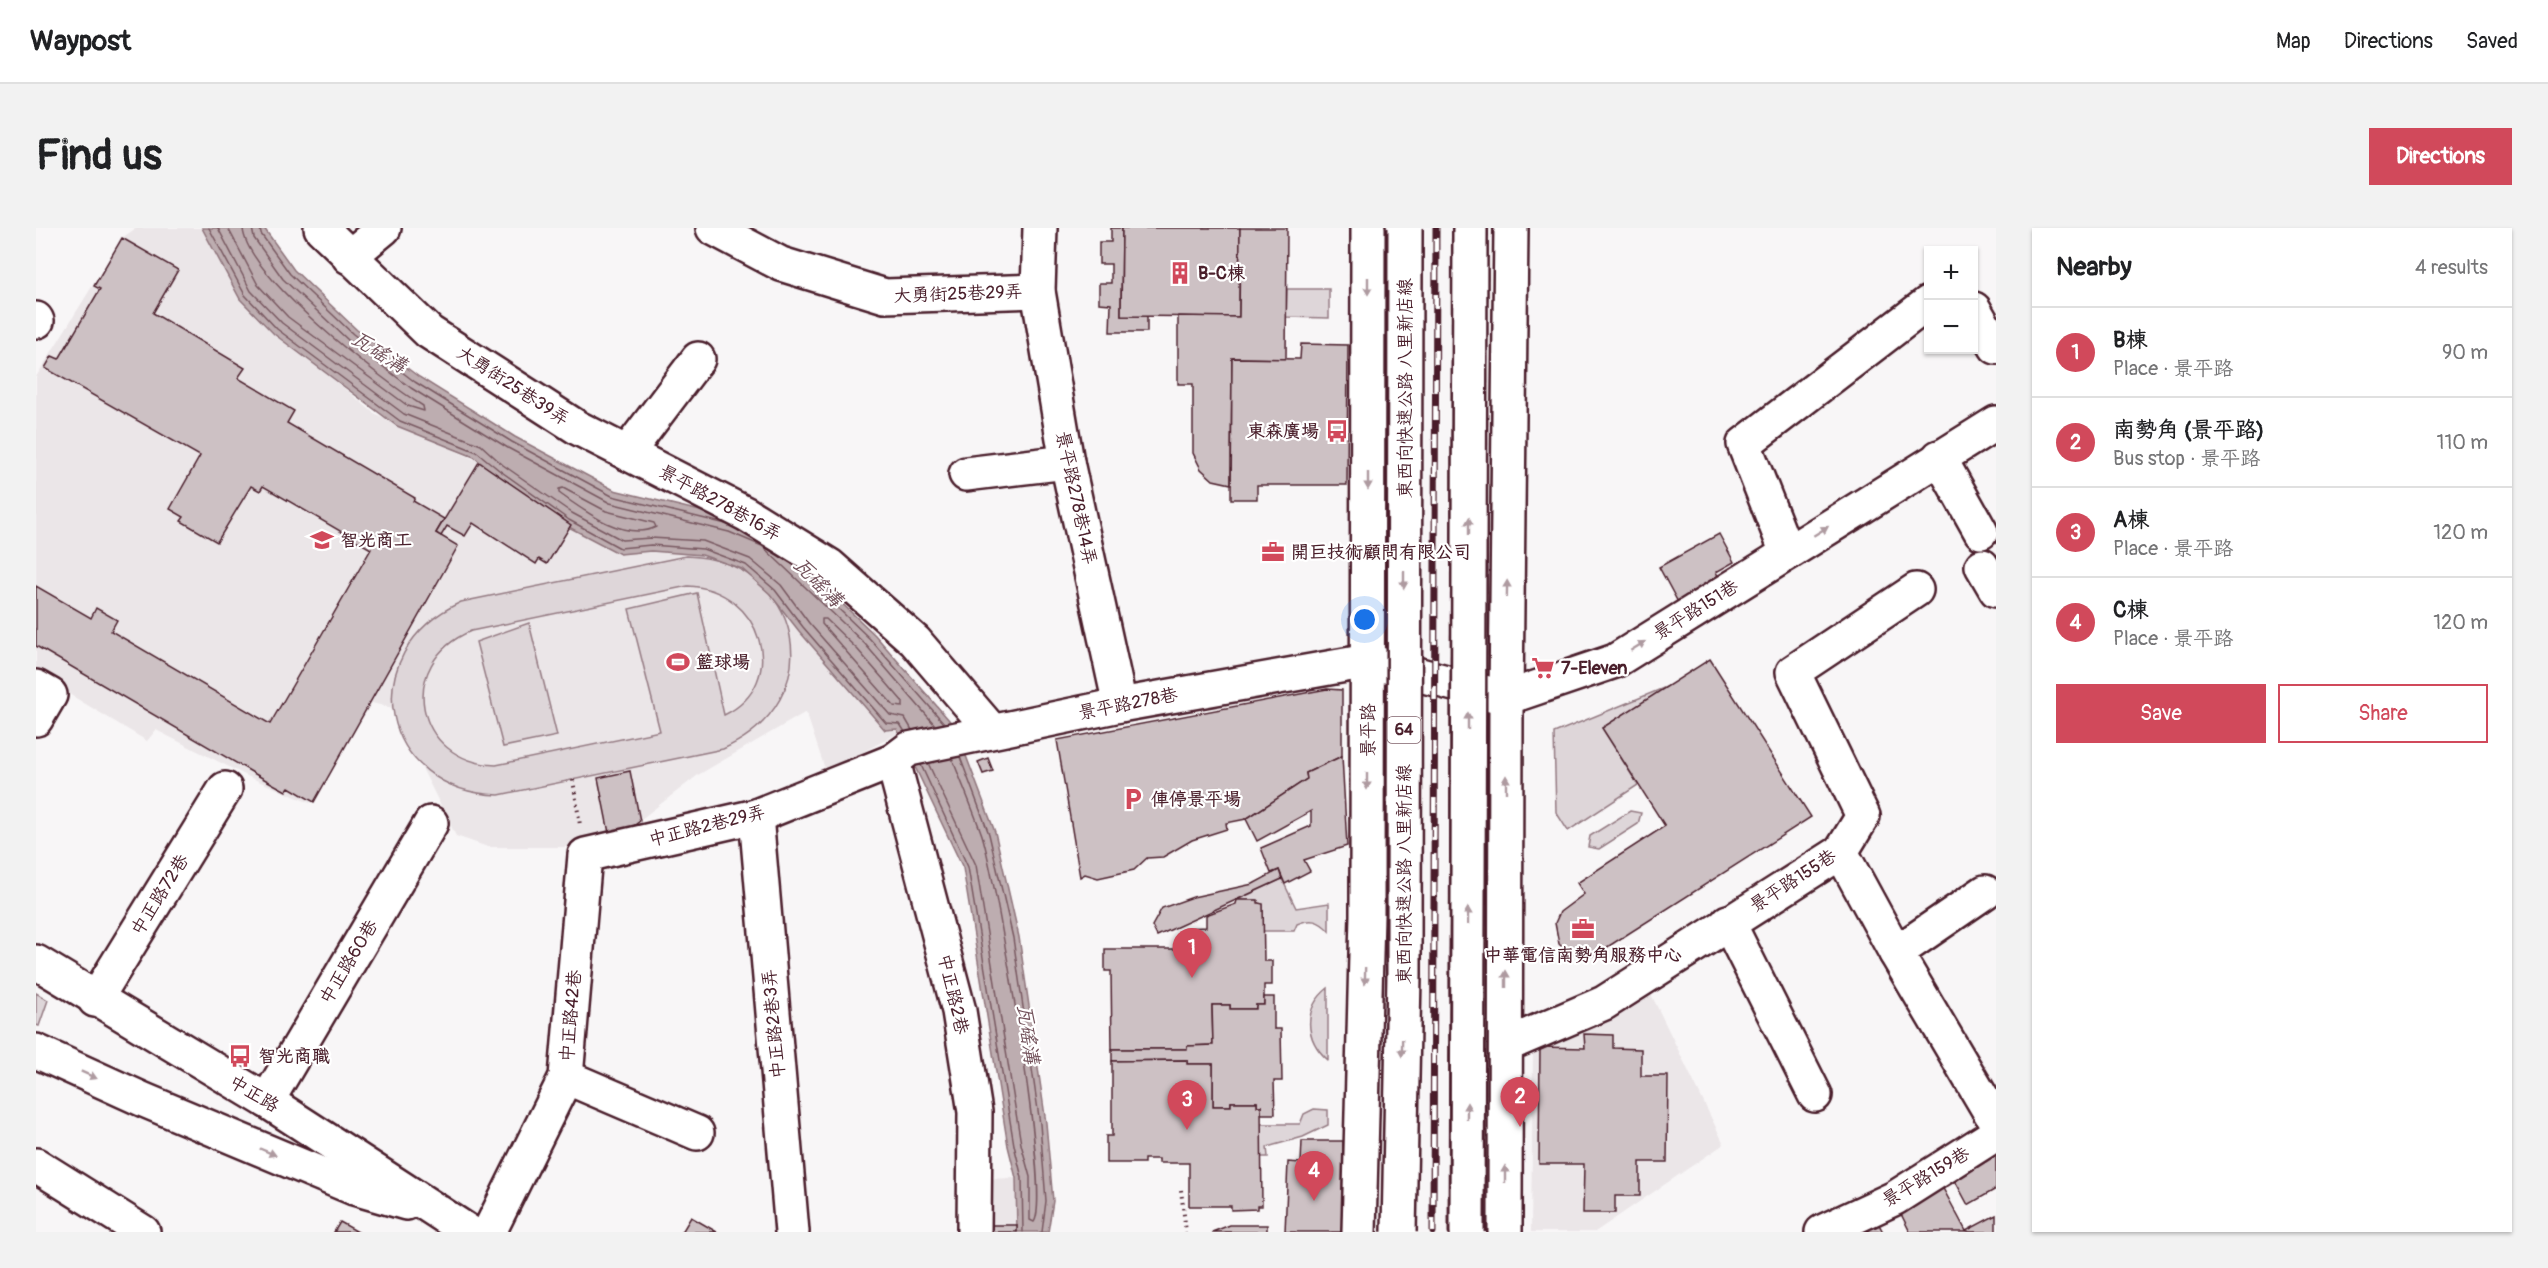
<!DOCTYPE html>
<meta charset="utf-8">
<style>
:root{--surface:#fff;--page:#f2f2f2;--text:#202124;--muted:#757577;--line:#e0e0e0;--accent:#d1495b}
body{margin:0;font-family:Pangolin,"LXGW WenKai TC",sans-serif;background:var(--page);color:var(--text)}
.controls{position:absolute;right:18px;top:18px;display:grid;overflow:hidden;border-radius:0px;box-shadow:0 2px 4px #0004}
.controls button{width:54px;height:54px;display:grid;place-items:center;padding:0;border:0;border-bottom:2px solid var(--line);background:var(--surface);color:var(--text);font:30px sans-serif}
.you{position:absolute;left:1329px;top:392px;width:21px;height:21px;margin:-15px;border:4px solid #fff;border-radius:50%;background:#1a73e8;box-shadow:0 0 0 9px #1a73e833}
.badge{display:grid;place-items:center;width:39px;height:39px;border-radius:50%;background:var(--accent);color:#fff;font-size:20px;font-weight:700}
.pin{position:absolute;translate:-50% -50px;filter:drop-shadow(0 2px 3px #0008)}
.pin::after{content:'';position:absolute;top:32px;width:21px;height:18px;background:inherit;clip-path:polygon(0 0,100% 0,50% 100%)}
.list{margin:0;padding:0;list-style:none}
h2{display:flex;justify-content:space-between;align-items:center;height:78px;margin:0;padding:0 24px;font-size:26px}
h2 small{font-size:20px;font-weight:400;color:var(--muted)}
.list li{display:grid;grid-template-columns:39px 1fr auto;gap:18px;align-items:center;box-sizing:border-box;height:90px;padding:0 24px;border-top:2px solid var(--line)}
.list b{display:block;font-size:22px;white-space:nowrap}
.list p{margin:0;font-size:20px;white-space:nowrap;color:var(--muted)}
.list em{font-size:20px;font-style:normal;color:var(--muted)}
.actions{display:flex;gap:12px;padding:18px 24px}
.actions a{flex:1;padding:14px 0;border:2px solid var(--accent);border-radius:0px;text-align:center;font-size:21px;color:var(--accent)}
.actions .main{background:var(--accent);color:#fff}
.map{position:relative;flex:none;width:1960px;height:1004px;overflow:hidden;border-radius:0px}
header{display:flex;align-items:center;gap:36px;box-sizing:border-box;height:84px;padding:0 30px;background:var(--surface);border-bottom:2px solid var(--line)}
header strong{font-size:28px}
nav{display:flex;gap:33px;margin-inline-start:auto;font-size:21px}
.intro{display:flex;align-items:center;justify-content:space-between;box-sizing:border-box;height:144px;padding:0 36px}
h1{margin:0;font-size:42px}
.button{padding:15px 27px;border-radius:0px;background:var(--accent);color:#fff;font-size:21px;font-weight:700}
main{display:flex;gap:36px;padding:0 36px}
aside{flex:1;background:var(--surface);border-radius:0px;box-shadow:0 2px 4px #0004}
.map>svg:first-child{display:block}
.built{fill:#ebe6e8}
.green{fill:#ded6d9;stroke:#947a82;stroke-width:1.5;fill-rule:evenodd}
.water{fill:#bdadb0;stroke:#8f747b;stroke-width:1.5}
.lines{fill:none;stroke-linecap:round;stroke-linejoin:round}
.shore{stroke:#785860;stroke-width:1.5}
.building{fill:#cdc1c4;stroke:#4a1f2b;stroke-width:1.5}
.minor-casing{stroke:#4a1f2b;stroke-width:38}
.major-casing{stroke:#4a1f2b;stroke-width:38}
.path{stroke:#4a1f2b;stroke-width:4;stroke-dasharray:1.5 4.5;stroke-linecap:butt}
.minor{stroke:#fff;stroke-width:33}
.major{stroke:#fff;stroke-width:33}
.rail-casing{stroke:#4a1f2b;stroke-width:7}
.rail{stroke:#fff;stroke-width:4.5;stroke-dasharray:14;stroke-linecap:butt}
.highway-bridge-casing{stroke:#4a1f2b;stroke-width:38;stroke-linecap:butt}
.highway-bridge{stroke:#fff;stroke-width:33}
.oneway{fill:#ae9aa0}
.labels{text-anchor:middle;dominant-baseline:central;stroke-width:4.5;stroke-linejoin:round;paint-order:stroke}
.shield{fill:#fff;stroke:#80626b;stroke-width:1.5}
.shield-label{font-size:16px;font-weight:bold;fill:#4a1f2b}
.poi-label{font-size:18px;font-weight:bold;fill:#4a1f2b;stroke:#fff;text-anchor:start}
.street-label{font-size:18px;fill:#4a1f2b;stroke:#fff}
.water-label{font-size:20px;font-style:italic;fill:#72515a;stroke:#fff}
</style>
<header>
<strong>Waypost</strong>
<nav><a>Map</a><a>Directions</a><a>Saved</a></nav>
</header>
<div class="intro"><h1>Find us</h1><a class="button">Directions</a></div>
<main>
<div class="map">
<svg width="1960" height="1004" viewBox="0 0 1960 1004">
<rect width="100%" height="100%" fill="#f8f6f7"/>
<filter id="ink" filterUnits="userSpaceOnUse"><feTurbulence type="fractalNoise" baseFrequency=".0167" numOctaves="2"/><feDisplacementMap in="SourceGraphic" scale="12" xChannelSelector="R" yChannelSelector="G"/><feConvolveMatrix kernelMatrix="1 2 1 2 8 2 1 2 1" color-interpolation-filters="sRGB"/></filter>
<g filter="url(#ink)">
<!-- built -->
<g class="built">
<path d="M100 0H166L212 80 338 185 470 246 711 330 864 504 790 544 770 484 662 547 569 619H452L420 608 356 480 336 475 274 575 213 549 120 502 111 513 33 466 19 487 0 474V149L86 10Z"/>
<path d="M1612 760 1688 916 1559 1004H1495L1497 820Z"/>
<path d="M980 950 981 1004H950L949 951Z"/>
</g>
<!-- green -->
<g class="green">
<path d="M1251 61H1293V90L1250 89Z"/>
<path d="M650 328C769 332 796 473 687 521L463 567C343 564 316 424 425 374ZM652 358C726 361 755 455 688 487L661 365 593 381 624 503 460 537C378 534 359 435 435 403Z"/>
<path d="M493 395 521 508 467 519 440 414Z"/>
<path d="M1635 457 1566 500 1602 557 1532 603 1520 584 1518 505Z"/>
<path d="M1594 583 1605 585 1602 596 1563 621 1552 619 1554 608Z"/>
<path d="M1246 651 1260 680 1293 675V703C1283 692 1275 690 1261 696L1258 703H1227V676L1222 675 1221 672H1201Z"/>
<path d="M1292 760V832C1268 811 1267 780 1292 760Z"/>
<path d="M0 765 12 772 3 798 0 797Z"/>
<path d="M1278 881 1292 882V897L1267 909 1231 919 1232 929H1225V896H1264L1268 886Z"/>
</g>
<!-- water -->
<path class="water" d="M166 0H228L258 42 321 102 383 149 479 209 578 262 697 291 733 306 839 407 919 499 959 604 983 709 1010 895 1017 973 1012 1004H981L980 950 972 918 927 640 861 501 849 502 763 403 734 366 706 341 666 327 615 323 584 326 529 297 459 247 438 229 361 198 238 106 204 71Z"/>
<g class="lines">
<!-- shore -->
<g class="shore">
<path d="M173 0 209 67 241 101 364 193 441 224 463 242 533 292 584 320 615 317 667 321 710 337 739 362 767 399 850 495 864 496 869 504"/>
<path d="M182 0 215 63 246 95 368 186 445 217 467 237 536 285 586 312 615 310 667 313 714 331 745 357 773 395 854 487 869 490 876 502"/>
<path d="M192 0 222 57 252 89 372 178 388 183 387 178C347 153 209 47 207 0"/>
<path d="M216 0 218 10 247 51 312 112 375 160 472 220 574 275 693 304 726 318 829 416 899 497"/>
<path d="M224 0 225 6 254 46 317 106 379 154 476 214 576 268 690 296"/>
<path d="M527 260 570 283 618 295 620 299C589 314 548 283 523 265V261Z"/>
<path d="M755 335 834 411 908 495"/>
<path d="M786 391H790L822 422 867 474V479L858 478 786 396Z"/>
<path d="M924 529 953 606 977 710 1004 896 1010 973 1006 1004"/>
<path d="M892 535 940 637 985 916 994 949V992L998 994C1016 968 960 652 946 607 937 581 926 556 916 530"/>
<path d="M885 537 932 639 978 917 986 950 987 1004"/>
</g>
</g>
<!-- building -->
<g class="building">
<path d="M1075 0H1086L1085 88H1111V104H1074L1075 76 1063 75V55H1075V36H1063V14H1075Z"/>
<path d="M1204 0 1203 89 1085 88 1086 0Z"/>
<path d="M1204 0H1251L1250 131 1196 130 1195 256 1177 252 1165 241 1157 225V156H1142V88L1203 89Z"/>
<path d="M86 10 142 42 117 85 209 140 202 150 258 183 251 195 379 270 377 273 408 291 400 305 422 318 278 574 253 559 250 563 219 546 0 418V358L55 390 60 380 81 392 75 403 234 496 335 321 227 258 224 263 215 258 181 314 145 293 148 289 134 281 164 228 9 140 16 128 23 131 64 61 58 58Z"/>
<path d="M1265 116 1312 117 1311 257H1221V271H1195L1196 130 1264 131Z"/>
<path d="M443 234 535 297 511 336 503 331 500 336 437 295 429 308 411 298 405 308 400 305Z"/>
<path d="M1683 306 1698 334 1680 344 1686 355 1644 378 1623 339Z"/>
<path d="M1674 431 1775 589 1562 725 1552 729 1531 724 1523 716 1519 695 1524 684 1548 666 1541 655 1629 598 1566 500Z"/>
<path d="M1291 461 1306 462V528L1270 545 1271 551 1210 591 1190 595 1191 601 1156 612 1127 629 1111 630 1098 642 1062 650 1049 646 1044 649 1021 512Z"/>
<path d="M1306 528 1311 618 1268 632 1274 643 1249 656 1243 642 1235 645 1225 620 1275 598V583L1221 613 1210 591 1271 551 1270 545Z"/>
<path d="M952 530 957 543 947 546 942 534Z"/>
<path d="M594 543 604 593 575 615 562 550Z"/>
<path d="M1243 642 1246 651 1121 708 1116 698 1126 680 1157 669 1217 656Z"/>
<path d="M1201 672H1222V675L1227 676 1228 733H1236V757H1228V777H1220V781H1194V777H1176L1177 817 1151 818V821H1076L1075 743H1069V721H1151V700L1170 699V687L1200 676Z"/>
<path d="M1228 769H1238V801H1245L1246 853H1238L1239 886H1225V878H1221V874H1195V878H1177V836H1151V832L1076 833V821H1151V818L1177 817 1176 777H1194V781H1220V777H1228Z"/>
<path d="M1548 806 1577 807V820L1605 821V848H1632L1631 934H1604V968H1579V985H1547L1548 936H1503L1504 819 1549 820Z"/>
<path d="M1151 832V836H1177V878H1195V874H1221V878H1225L1226 978H1221V981L1195 982V978H1153V935H1123V931H1108V935H1070V908H1076V833Z"/>
<path d="M1266 913H1307L1306 1004H1249L1252 934 1265 935Z"/>
<path d="M1960 922V961L1932 977 1916 947Z"/>
<path d="M1903 953 1930 1003 1960 987V1004H1874L1860 976Z"/>
<path d="M1838 987 1847 1004H1812Z"/>
<path d="M655 989 681 1004H646Z"/>
<path d="M304 994 322 1004H298Z"/>
<rect x="950" y="997" width="31" height="7"/>
<path d="M1194 997H1231V1004H1176Z"/>
</g>
<g class="lines">
<!-- minor casing -->
<g class="minor-casing">
<g id="minor">
<path d="M285 0 393 104 542 200 710 286 794 338 879 413 956 503"/>
<path d="M677 0 745 36 849 68 1002 63"/>
<path d="M1004 0 1002 63 1031 234 1084 477"/>
<path d="M313 29 348 0"/>
<path d="M1938 81 1960 119"/>
<path d="M0 91 1 93"/>
<path d="M591 225 662 131"/>
<path d="M1903 229 1945 304"/>
<path d="M930 246 1031 234"/>
<path d="M1751 325 1708 216 1892 75"/>
<path d="M1946 338 1960 362"/>
<path d="M0 459 14 467 0 491"/>
<path d="M857 533 923 783 939 884 938 1004"/>
<path d="M720 588 756 1004"/>
<path d="M1805 624 1860 725 1960 894"/>
<path d="M1692 694 1779 867"/>
<path d="M1860 725 1949 664"/>
<path d="M0 734 231 873 433 1004"/>
<path d="M59 772 189 561"/>
<path d="M1470 817 1568 775 1805 624 1827 588 1757 444 1880 362"/>
<path d="M0 823 108 872 318 960 370 975"/>
<path d="M530 849 661 905"/>
<path d="M231 873 395 595"/>
<path d="M0 937 107 1004"/>
<path d="M453 1004 530 849 549 627 720 588 857 533 873 521 1084 477 1332 433 1470 470 1579 433 1960 195"/>
<path d="M1786 1004 1859 970 1960 906"/>
</g>
</g>
<!-- major casing -->
<g class="major-casing">
<g id="major">
<path d="M1323 1004 1331 687 1332 0"/>
<path d="M1469 1004 1470 470 1475 0"/>
</g>
</g>
<!-- path -->
<g class="path">
<path d="M537 552 544 597"/>
<path d="M1145 962 1150 1004"/>
</g>
<!-- minor -->
<use href="#minor" class="minor"/>
<!-- major -->
<use href="#major" class="major"/>
<!-- rail casing -->
<g class="rail-casing">
<g id="rail">
<path d="M1397 1004 1400 0"/>
<path d="M1415 1004 1419 0"/>
</g>
</g>
<!-- rail -->
<use href="#rail" class="rail"/>
<!-- highway-bridge casing -->
<g class="highway-bridge-casing">
<g id="highway-bridge">
<path d="M1363 1004 1368 747 1369 0"/>
<path d="M1431 1004 1434 0"/>
</g>
</g>
<!-- highway-bridge -->
<use href="#highway-bridge" class="highway-bridge"/>
</g>
<!-- one-way arrows -->
<defs><path id="oneway-solid" d="M-6-.8H1V-3.2L6.5 0L1 3.2V.8H-6Z" transform="scale(1.5)"/></defs>
<g class="oneway">
<use href="#oneway-solid" transform="translate(1332 58) rotate(90)"/>
<use href="#oneway-solid" transform="translate(1332 253) rotate(90)"/>
<use href="#oneway-solid" transform="translate(1433 298) rotate(-90)"/>
<use href="#oneway-solid" transform="translate(1785 303) rotate(-32)"/>
<use href="#oneway-solid" transform="translate(1368 352) rotate(90)"/>
<use href="#oneway-solid" transform="translate(1471 361) rotate(-89)"/>
<use href="#oneway-solid" transform="translate(1602 418) rotate(-32)"/>
<use href="#oneway-solid" transform="translate(1432 493) rotate(-90)"/>
<use href="#oneway-solid" transform="translate(1331 553) rotate(90)"/>
<use href="#oneway-solid" transform="translate(1470 556) rotate(-90)"/>
<use href="#oneway-solid" transform="translate(1432 688) rotate(-90)"/>
<use href="#oneway-solid" transform="translate(1329 748) rotate(91)"/>
<use href="#oneway-solid" transform="translate(1470 751) rotate(-90)"/>
<use href="#oneway-solid" transform="translate(1366 820) rotate(91)"/>
<use href="#oneway-solid" transform="translate(53 847) rotate(24)"/>
<use href="#oneway-solid" transform="translate(1431 883) rotate(-90)"/>
<use href="#oneway-solid" transform="translate(232 924) rotate(23)"/>
<use href="#oneway-solid" transform="translate(1469 946) rotate(-90)"/>
</g>
</g>
<!-- icons -->
<defs>
<g id="building-bare" transform="scale(1.8)"><path d="M-4-6H4V6H1V3H-1V6H-4ZM-2.5-4.3h1.7v1.8h-1.7ZM.8-4.3h1.7v1.8H.8ZM-2.5-1h1.7V.8h-1.7ZM.8-1h1.7V.8H.8Z" fill="#d1495b" stroke="#fff" stroke-width="2.5" paint-order="stroke"/></g>
<g id="bus-bare" transform="scale(1.8)"><path d="M-5-6H5V4H4V6H2V4H-2V6H-4V4H-5ZM-3.5-4V0h7V-4ZM-3.5 1.2v1.5H-2V1.2ZM2 1.2v1.5H3.5V1.2Z" fill="#d1495b" stroke="#fff" stroke-width="2.5" paint-order="stroke"/></g>
<g id="school-bare" transform="scale(1.8)"><path d="M0-5L7-2L0 1L-7-2ZM-4 1L0 2.5L4 1V4Q0 6-4 4Z" fill="#d1495b" stroke="#fff" stroke-width="2.5" paint-order="stroke"/></g>
<g id="office-bare" transform="scale(1.8)"><path d="M-6-3h4V-5.5h4V-3h4V5H-6ZM-1-4.5V-3h2v-1.5ZM-6 0V1H6V0Z" fill="#d1495b" stroke="#fff" stroke-width="2.5" paint-order="stroke"/></g>
<g id="stadium-bare" transform="scale(1.8)"><path d="M0-5a6.5 5 0 1 0 0 10a6.5 5 0 1 0 0-10ZM-3.5-1.8h7v3.6h-7Z" fill="#d1495b" stroke="#fff" stroke-width="2.5" paint-order="stroke"/></g>
<g id="supermarket-bare" transform="scale(1.8)"><path d="M-6-5.5h2.5l.6 2H6L4.5 2H-2.5L-4.4-4H-6ZM-1.5 3.2a1.3 1.3 0 1 0 .1 0ZM3 3.2a1.3 1.3 0 1 0 .1 0Z" fill="#d1495b" stroke="#fff" stroke-width="2.5" paint-order="stroke"/></g>
<g id="parking-bare" transform="scale(1.8)"><path d="M-3.5-5.5H1a3.5 3.5 0 0 1 0 7H-1V5.5H-3.5ZM-1-3.4V-.6H.8a1.4 1.4 0 0 0 0-2.8Z" fill="#d1495b" stroke="#fff" stroke-width="2.5" paint-order="stroke"/></g>
</defs>
<g fill-rule="evenodd">
<use href="#building-bare" x="1144" y="45"/>
<use href="#bus-bare" x="1301" y="203"/>
<use href="#school-bare" x="286" y="312"/>
<use href="#office-bare" x="1237" y="324"/>
<use href="#stadium-bare" x="642" y="434"/>
<use href="#supermarket-bare" x="1507" y="440"/>
<use href="#parking-bare" x="1097" y="571"/>
<use href="#office-bare" x="1547" y="701"/>
<use href="#bus-bare" x="204" y="828"/>
</g>
<g class="labels">
<!-- shield labels -->
<rect class="shield" x="1351.5" y="489" width="33" height="26" rx="4.5"/>
<g class="shield-label">
<text x="1368" y="502">64</text>
</g>
<!-- poi labels -->
<g class="poi-label">
<text x="1162" y="45">B-C棟</text>
<text x="1283" y="203" text-anchor="end">東森廣場</text>
<text x="304" y="312">智光商工</text>
<text x="1255" y="324">開巨技術顧問有限公司</text>
<text x="660" y="434">籃球場</text>
<text x="1525" y="440">7-Eleven</text>
<text x="1115" y="571">俥停景平場</text>
<text x="1547" y="727" text-anchor="middle">中華電信南勢角服務中心</text>
<text x="222" y="828">智光商職</text>
</g>
<!-- street labels -->
<g class="street-label">
<text transform="translate(922 66) rotate(-2)">大勇街25巷29弄</text>
<text transform="translate(477 158) rotate(33)">大勇街25巷39弄</text>
<text transform="translate(1369 160) rotate(-90)">東西向快速公路 八里新店線</text>
<text transform="translate(1040 270) rotate(78)">景平路278巷14弄</text>
<text transform="translate(684 275) rotate(29)">景平路278巷16弄</text>
<text transform="translate(1660 382) rotate(-32)">景平路151巷</text>
<text transform="translate(1092 476) rotate(-11)">景平路278巷</text>
<text transform="translate(1332 502) rotate(-90)">景平路</text>
<text transform="translate(671 598) rotate(-14)">中正路2巷29弄</text>
<text transform="translate(1368 646) rotate(-90)">東西向快速公路 八里新店線</text>
<text transform="translate(1757 653) rotate(-33)">景平路155巷</text>
<text transform="translate(124 667) rotate(-58)">中正路72巷</text>
<text transform="translate(313 734) rotate(-59)">中正路60巷</text>
<text transform="translate(917 766) rotate(77)">中正路2巷</text>
<text transform="translate(535 788) rotate(-85)">中正路42巷</text>
<text transform="translate(738 796) rotate(-95)">中正路2巷3弄</text>
<text transform="translate(218 866) rotate(31)">中正路</text>
<text transform="translate(1890 949) rotate(-31)">景平路159巷</text>
</g>
<!-- water labels -->
<g class="water-label">
<text transform="translate(343 124) rotate(31)">瓦磘溝</text>
<text transform="translate(782 354) rotate(45)">瓦磘溝</text>
<text transform="translate(992 806) rotate(82)">瓦磘溝</text>
</g>
</g>
</svg>
<div class="controls">
<button>+</button>
<button>−</button>
</div>
<div class="you"></div>
<div class="pin badge" style="left:1156px;top:750px">1</div>
<div class="pin badge" style="left:1484px;top:899px">2</div>
<div class="pin badge" style="left:1151px;top:902px">3</div>
<div class="pin badge" style="left:1278px;top:973px">4</div>
</div>
<aside>
<h2>Nearby<small>4 results</small></h2>
<ul class="list">
<li><span class="badge">1</span><div><b>B棟</b><p>Place · 景平路</p></div><em>90 m</em></li>
<li><span class="badge">2</span><div><b>南勢角 (景平路)</b><p>Bus stop · 景平路</p></div><em>110 m</em></li>
<li><span class="badge">3</span><div><b>A棟</b><p>Place · 景平路</p></div><em>120 m</em></li>
<li><span class="badge">4</span><div><b>C棟</b><p>Place · 景平路</p></div><em>120 m</em></li>
</ul>
<div class="actions"><a class="main">Save</a><a>Share</a></div>
</aside>
</main>
